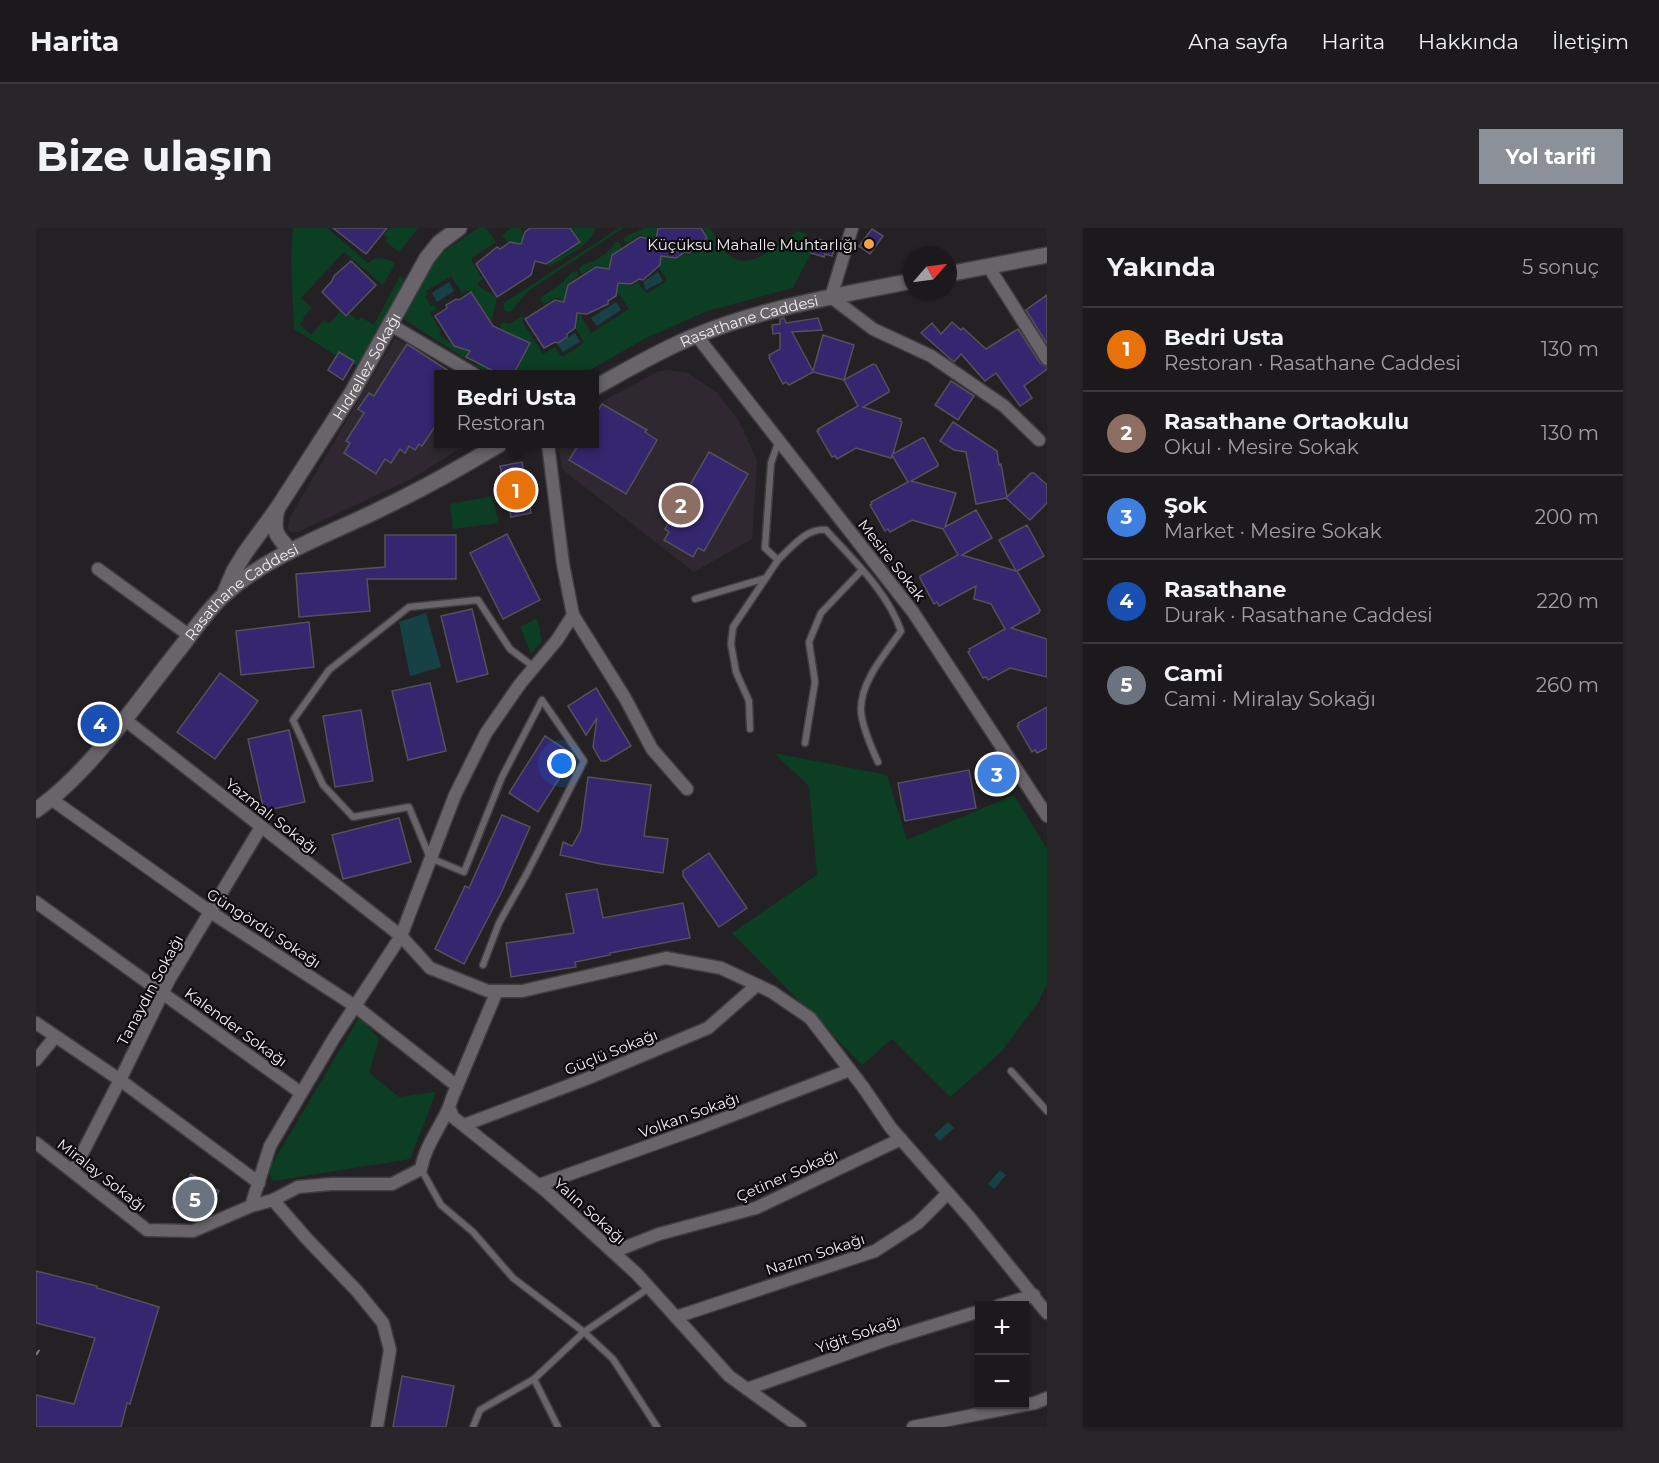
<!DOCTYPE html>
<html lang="tr">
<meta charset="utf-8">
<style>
:root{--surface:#1b191c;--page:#282629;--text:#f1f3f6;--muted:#a0a0a3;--line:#39383b;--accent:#8c9099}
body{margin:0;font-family:Montserrat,sans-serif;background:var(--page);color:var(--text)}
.controls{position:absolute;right:18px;bottom:18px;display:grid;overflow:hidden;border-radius:0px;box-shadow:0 2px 4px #0004}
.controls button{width:54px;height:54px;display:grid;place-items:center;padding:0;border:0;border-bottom:2px solid var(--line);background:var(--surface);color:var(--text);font:30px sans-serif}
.compass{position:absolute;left:867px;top:18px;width:54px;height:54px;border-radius:50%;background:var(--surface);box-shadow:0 2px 4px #0004;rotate:62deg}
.you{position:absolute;left:526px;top:536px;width:21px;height:21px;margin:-15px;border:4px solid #fff;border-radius:50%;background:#1a73e8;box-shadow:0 0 0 9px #1a73e833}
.badge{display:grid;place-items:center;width:39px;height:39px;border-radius:50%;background:var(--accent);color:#fff;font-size:20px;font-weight:700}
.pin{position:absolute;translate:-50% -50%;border:3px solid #fff;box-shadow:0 2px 6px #0006}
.popup{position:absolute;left:398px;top:142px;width:165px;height:78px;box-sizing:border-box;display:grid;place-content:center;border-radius:0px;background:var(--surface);filter:drop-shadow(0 2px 4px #0005);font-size:20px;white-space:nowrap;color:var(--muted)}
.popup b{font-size:22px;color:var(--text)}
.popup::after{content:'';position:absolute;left:50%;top:100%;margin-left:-12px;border:12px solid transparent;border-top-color:var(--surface)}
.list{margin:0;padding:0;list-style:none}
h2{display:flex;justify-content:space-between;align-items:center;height:78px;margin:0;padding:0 24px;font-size:26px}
h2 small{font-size:20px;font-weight:400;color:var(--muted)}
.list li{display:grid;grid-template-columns:39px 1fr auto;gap:18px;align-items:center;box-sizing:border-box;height:84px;padding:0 24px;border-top:2px solid var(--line)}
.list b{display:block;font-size:22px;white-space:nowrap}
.list p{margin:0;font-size:20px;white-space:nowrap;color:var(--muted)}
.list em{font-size:20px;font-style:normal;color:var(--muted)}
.map{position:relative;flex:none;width:1011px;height:1199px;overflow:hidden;border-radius:0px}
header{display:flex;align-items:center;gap:36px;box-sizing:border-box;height:84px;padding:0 30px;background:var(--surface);border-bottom:2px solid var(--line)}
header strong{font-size:28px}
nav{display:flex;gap:33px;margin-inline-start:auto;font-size:21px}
.intro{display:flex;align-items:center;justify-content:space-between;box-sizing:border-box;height:144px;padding:0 36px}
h1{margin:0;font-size:42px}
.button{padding:15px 27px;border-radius:0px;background:var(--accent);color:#fff;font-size:21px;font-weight:700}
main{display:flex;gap:36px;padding:0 36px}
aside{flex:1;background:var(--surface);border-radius:0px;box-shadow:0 2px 4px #0004}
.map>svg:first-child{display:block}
.built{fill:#2f2831}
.green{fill:#0c3e23}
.water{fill:#164246}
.building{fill:#34266f;stroke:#525258;stroke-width:1.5}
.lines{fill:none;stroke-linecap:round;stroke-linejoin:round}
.service-casing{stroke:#403d40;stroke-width:9}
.minor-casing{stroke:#403d40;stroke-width:15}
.tertiary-casing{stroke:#403d40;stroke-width:18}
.path{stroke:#817e82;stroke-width:2;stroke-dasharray:6 3;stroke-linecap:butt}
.service{stroke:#686469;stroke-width:6}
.minor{stroke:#686469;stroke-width:12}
.tertiary{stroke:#686469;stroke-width:15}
.poi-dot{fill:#f5a345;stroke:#0d0b0d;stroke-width:2}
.labels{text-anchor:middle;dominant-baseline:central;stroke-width:4.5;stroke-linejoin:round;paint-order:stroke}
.poi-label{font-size:15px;fill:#f1eef1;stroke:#0d0b0d;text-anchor:end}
.street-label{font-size:15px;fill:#f1eef1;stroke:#0d0b0d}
</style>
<header>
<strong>Harita</strong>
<nav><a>Ana sayfa</a><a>Harita</a><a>Hakkında</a><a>İletişim</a></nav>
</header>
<div class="intro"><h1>Bize ulaşın</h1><a class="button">Yol tarifi</a></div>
<main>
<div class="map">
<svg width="1011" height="1199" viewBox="0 0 1011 1199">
<rect width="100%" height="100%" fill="#242125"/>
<!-- built -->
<g class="built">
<path d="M359 110 416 146H402V216H431L377 250 262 304H256L251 302 254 289Z"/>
<path d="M631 142 652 145 680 164 703 193 721 232 716 311 658 344 527 242 521 216H558V178L623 143Z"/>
</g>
<!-- green -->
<g class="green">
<path d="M257 0H291L332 35C338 28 352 29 359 36L347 57 308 24 265 70 276 80 267 90 268 92 264 96 275 107 288 92 293 96 304 84 310 90 314 86 322 93 325 89 338 97 364 48 369 51 322 139 317 135 318 133 303 124 301 128 258 101 255 31Z"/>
<path d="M353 0H382L363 24 349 13 352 10 348 7Z"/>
<path d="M442 0H450L460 14 436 30V34L447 51 441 55C447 64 455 63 461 71L455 93 437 65 430 62 426 65 415 48 390 63 392 66 389 68 395 78 398 77 401 81 394 85 405 103 403 107 423 121 441 111 429 130 440 137 452 119 455 121 446 138 462 146H453L369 92V88L400 32 410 22Z"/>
<path d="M475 0H484L494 19 485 25 478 14H471L466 7Z"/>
<path d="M536 0H559C558 15 526 31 513 39L511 36 543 17 544 12Z"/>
<path d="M583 0H587L492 63 474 84 468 82V75Z"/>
<path d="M608 0H621L620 4 637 31H641L649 26 653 27 672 12 668 0H674C680 9 685 21 694 28 715 44 745 15 761 3L771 6 770 10 778 13 775 25 757 60 671 83 653 91 610 110 547 146H479L494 117 464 100 467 94 474 96 486 88 488 92 486 94 507 126 519 119 526 129 548 115 540 101 541 97 525 71 519 70 508 77 504 70 526 55 536 44 540 43 543 47 531 56 530 61 546 86V90L555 105 593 81 565 39 559 38 546 46 543 41 546 37C559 34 572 26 580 14H583L586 19 575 27 574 33 591 57 596 58 602 54 608 63 612 65 629 54 630 51 623 39 625 34 609 9 603 7 590 16 587 11C591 6 602 4 608 0Z"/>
<path d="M456 268 463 295 417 301 414 276Z"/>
<path d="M501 390 506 413 495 425 484 399Z"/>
<path d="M738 525 851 547 871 612 978 567 1011 621V756L1001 776 965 824 914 869 856 811 826 837 696 705 781 647 773 558Z"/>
<path d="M324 788 343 811 333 845 363 869 400 864 374 931 237 953 232 943Z"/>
</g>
<!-- water -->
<g class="water">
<path d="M622 44 627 53 610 62 607 54Z"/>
<path d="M413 54 418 63 401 74 396 65Z"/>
<path d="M580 74 585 82 561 98 555 90Z"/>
<path d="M539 105 544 114 527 124 521 116Z"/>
<path d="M390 385 405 439 374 448 363 394Z"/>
<path d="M912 894 918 900 904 913 898 907Z"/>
<path d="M964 942 970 947 958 961 952 956Z"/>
</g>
<!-- building -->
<g class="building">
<path d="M297 0H351L330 26Z"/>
<path d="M494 0H534L544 14 510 36 499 33 495 47 461 69 440 36 461 19 464 21 474 14 485 16 489 4Z"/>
<path d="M622 0H665L671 10 653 25 649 24 640 30 625 28 624 37 607 52 603 51 595 56 582 55 580 68 572 73V76L551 86 541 85 539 100 531 106V109L522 115 519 114 508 120 489 91 519 72 528 74 532 57 560 39 573 41 576 27 604 9 620 12Z"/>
<path d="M836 1 847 8 834 26 823 18Z"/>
<path d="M779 10 800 17 796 28 789 26 788 29 775 25Z"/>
<path d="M315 33 340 57 310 88 286 64 296 53 298 48Z"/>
<path d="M435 64 457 98 494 115 477 147H465L430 129 434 123 418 118 399 88 411 80 410 77 420 71 423 72Z"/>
<path d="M1011 67V116L990 82Z"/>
<path d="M748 90 750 95 782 90 786 102 756 104 777 143 787 107 818 117 808 152 837 136 840 137 853 162V164L827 179 865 191 864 193 866 194 857 226 886 210H888L902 236V238L875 253 920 265 909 299 940 282 956 310 926 327 980 343 963 312 991 297 1008 328 981 343 1004 382 1003 385 975 400 1011 411V449L974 440 952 452 950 449 947 450 932 424 934 423 933 421 969 401 955 376 938 371 940 358 903 378 901 374 898 376 884 350V348L922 327 907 301 876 292 854 304 852 301 849 303 834 277 836 276 835 274 872 254 856 227 855 230 820 220 801 231 799 228 796 229 781 203 783 202 782 201 822 178 808 152 777 144 753 157 750 154 747 156 733 130 734 129 733 127 744 121V105L737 106 736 97 744 96V91Z"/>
<path d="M916 94 925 102 927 100 950 121 982 101 1004 135 1011 139V141L988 158 996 170 984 178 960 145 949 153 925 126 918 134 885 105 896 95 905 106Z"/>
<path d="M371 116 419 147H402V194L386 218 383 216 379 222 373 218 369 225 364 221 355 235 349 231 340 246 308 225 314 215 310 213 328 185 322 181 333 165 338 168Z"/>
<path d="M303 124 318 133 307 152 292 142Z"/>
<path d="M915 153 938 168 922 192 899 177Z"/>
<path d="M566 176 611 202 609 204 621 212 590 266 533 232 543 216H558V189Z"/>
<path d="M917 194 961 223 963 237 965 236 971 269 995 245H998L1011 257V275L994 292 970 270 940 276 930 224 918 222 904 213Z"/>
<path d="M673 224 712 246 668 323 662 320 657 329 628 312 633 304 629 301Z"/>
<path d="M486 234 495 285 475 289 464 238Z"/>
<path d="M471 306 504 372 467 391 434 325Z"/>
<path d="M349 307H420V351H331L334 383 263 389 260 346 349 339Z"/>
<path d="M436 381 452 446 421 454 405 388Z"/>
<path d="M273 394 278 439 205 447 200 403Z"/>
<path d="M184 445 222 473 179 531 141 504Z"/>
<path d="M394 455 410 523 372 532 356 463Z"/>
<path d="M560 460 595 518 570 533H565L557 519 561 490 550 507 532 478Z"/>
<path d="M1011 479V520L1001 525 999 522 996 524 981 498 983 497 982 495Z"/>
<path d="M325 482 337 553 299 559 287 488Z"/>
<path d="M253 502 269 574 228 583 212 511Z"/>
<path d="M509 508 538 527 502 584 473 565Z"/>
<path d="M933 542 940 580 869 593 862 555Z"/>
<path d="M552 549 615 557 608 608 632 611 627 645 565 636 524 627 527 614 536 618 545 602Z"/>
<path d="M466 587 494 599 466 663 428 736 399 721 429 658 433 660Z"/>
<path d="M363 590 375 634 307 651 296 607Z"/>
<path d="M673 625 711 680 683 699 647 648V643Z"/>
<path d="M561 661 567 690 647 675 654 710 574 725V727L539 734 540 739 475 749 470 715 538 705 530 666Z"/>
<path d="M155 946 183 963 167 990 159 993 136 979Z"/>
<path d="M0 1043 61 1058V1060L123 1079 94 1176 91 1175 85 1199H0V1167L38 1176 59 1110 0 1095Z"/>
<path d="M366 1148 418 1158 410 1199H357Z"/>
</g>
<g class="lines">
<!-- service casing -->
<g class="service-casing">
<g id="service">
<path d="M743 212 735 235 729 320 742 332C756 319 770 300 790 302 818 333 851 363 865 403 850 425 825 452 825 481 825 495 836 521 842 534"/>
<path d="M659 371 730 350"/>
<path d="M714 501 713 473 700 444 695 416 697 399 742 332"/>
<path d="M769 515 779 454 773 414 785 385 826 342"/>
<path d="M447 737 463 695 490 647 548 533 506 472 466 549 428 644 394 630 373 579 317 589 287 557 257 492 293 442 373 379 442 372 474 421 498 439"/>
<path d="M975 843 1011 883"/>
<path d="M385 941 405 977 437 1004 477 1050 548 1104 577 1131 621 1199"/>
<path d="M498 1151 522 1199"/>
<path d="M437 1199 444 1182 498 1151 548 1104 613 1060"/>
</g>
</g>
<!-- minor casing -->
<g class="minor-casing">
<g id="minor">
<path d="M816 0 795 69 837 101 895 128 968 178 1003 212"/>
<path d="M952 38 1011 131"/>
<path d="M355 97 438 146"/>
<path d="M660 107 877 384 1011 588"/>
<path d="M512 216 527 336 537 387 589 470 616 521 651 561"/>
<path d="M62 341 154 408"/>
<path d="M88 491 365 708 419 567 450 505 484 456 521 412 537 387"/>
<path d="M15 571 173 683 319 778 421 858"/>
<path d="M0 674 265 865"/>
<path d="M461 763 416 870 413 879 417 889 511 964 601 1046 693 1148 764 1199"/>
<path d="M0 795 84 852 223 955"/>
<path d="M0 832 19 809"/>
<path d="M413 879C404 900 389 918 385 941L356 956H295L262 959 237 972 215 978 234 918 298 810 365 708 394 740 452 763H486L630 730 685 740 736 764 774 790 827 859 855 900 934 990 1011 1085"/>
<path d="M428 897 550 851 672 800 721 757"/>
<path d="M0 915 111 1002 157 1003 215 978"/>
<path d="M37 943 84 852 133 752 225 599"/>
<path d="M503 957 666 899 814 842"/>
<path d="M237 972 271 1011 321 1063 347 1095 354 1122 341 1199"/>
<path d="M577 1024 623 1006 720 980 865 911"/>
<path d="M962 1078 998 1067"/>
<path d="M640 1089 839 1023 882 995 912 965"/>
<path d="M711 1161 850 1112 944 1083"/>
<path d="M877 1199 999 1175 1011 1170"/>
</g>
</g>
<!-- tertiary casing -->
<g class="tertiary-casing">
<g id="tertiary">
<path d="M912 46 1011 27"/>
<path id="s1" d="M558 160C591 142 624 122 659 108 728 80 803 67 876 53"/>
<path d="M241 281C236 303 240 308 255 323"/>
<path id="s2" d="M189 364 198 343 209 325 241 281 317 163 391 30 403 15 423 0"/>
<path id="s3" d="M0 582C55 544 103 471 145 419 159 401 172 381 189 366 229 330 283 310 332 287 377 266 421 242 464 216"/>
</g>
</g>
<!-- path -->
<path class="path" d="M0 1127 4 1121"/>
<!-- service -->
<use href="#service" class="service"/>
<!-- minor -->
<use href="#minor" class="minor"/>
<!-- tertiary -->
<use href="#tertiary" class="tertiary"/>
</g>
<!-- markers -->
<circle class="poi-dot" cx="833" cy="16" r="6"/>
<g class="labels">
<!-- poi labels -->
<g class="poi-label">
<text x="821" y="16">Küçüksu Mahalle Muhtarlığı</text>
</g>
<!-- street labels -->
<g class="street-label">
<text stroke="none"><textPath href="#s1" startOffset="170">Rasathane Caddesi</textPath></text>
<text stroke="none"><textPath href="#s2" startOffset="267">Hıdrellez Sokağı</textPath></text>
<text transform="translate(856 332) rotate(52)">Mesire Sokak</text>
<text stroke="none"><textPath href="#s3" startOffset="302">Rasathane Caddesi</textPath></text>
<text transform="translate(236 588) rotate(38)">Yazmalı Sokağı</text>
<text transform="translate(228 700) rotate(33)">Güngördü Sokağı</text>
<text transform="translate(114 762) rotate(-62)">Tanaydın Sokağı</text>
<text transform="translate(200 799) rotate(36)">Kalender Sokağı</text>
<text transform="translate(575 824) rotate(-22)">Güçlü Sokağı</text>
<text transform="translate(653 887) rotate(-20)">Volkan Sokağı</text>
<text transform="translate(66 947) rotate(38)">Miralay Sokağı</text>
<text transform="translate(751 947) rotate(-24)">Çetiner Sokağı</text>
<text transform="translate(554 983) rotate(42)">Yalın Sokağı</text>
<text transform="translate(779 1026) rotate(-18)">Nazım Sokağı</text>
<text transform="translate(822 1106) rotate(-19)">Yiğit Sokağı</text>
</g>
</g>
</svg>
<div class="controls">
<button>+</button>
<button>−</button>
</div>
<svg class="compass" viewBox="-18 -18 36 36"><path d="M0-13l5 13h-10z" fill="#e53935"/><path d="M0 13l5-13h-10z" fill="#a0a0a3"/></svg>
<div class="you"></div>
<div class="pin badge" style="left:480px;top:262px;background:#e8710a">1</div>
<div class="popup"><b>Bedri Usta</b>Restoran</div>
<div class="pin badge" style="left:645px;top:277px;background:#8d6e63">2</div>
<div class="pin badge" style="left:961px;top:546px;background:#3f7fe0">3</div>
<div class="pin badge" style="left:64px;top:496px;background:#1a4fb4">4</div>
<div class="pin badge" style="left:159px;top:971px;background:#6b7280">5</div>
</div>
<aside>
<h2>Yakında<small>5 sonuç</small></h2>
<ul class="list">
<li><span class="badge" style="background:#e8710a">1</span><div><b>Bedri Usta</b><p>Restoran · Rasathane Caddesi</p></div><em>130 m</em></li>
<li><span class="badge" style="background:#8d6e63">2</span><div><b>Rasathane Ortaokulu</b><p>Okul · Mesire Sokak</p></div><em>130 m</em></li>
<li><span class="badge" style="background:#3f7fe0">3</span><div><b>Şok</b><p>Market · Mesire Sokak</p></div><em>200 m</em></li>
<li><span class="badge" style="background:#1a4fb4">4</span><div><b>Rasathane</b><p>Durak · Rasathane Caddesi</p></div><em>220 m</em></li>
<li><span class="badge" style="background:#6b7280">5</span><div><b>Cami</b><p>Cami · Miralay Sokağı</p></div><em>260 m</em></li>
</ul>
</aside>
</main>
